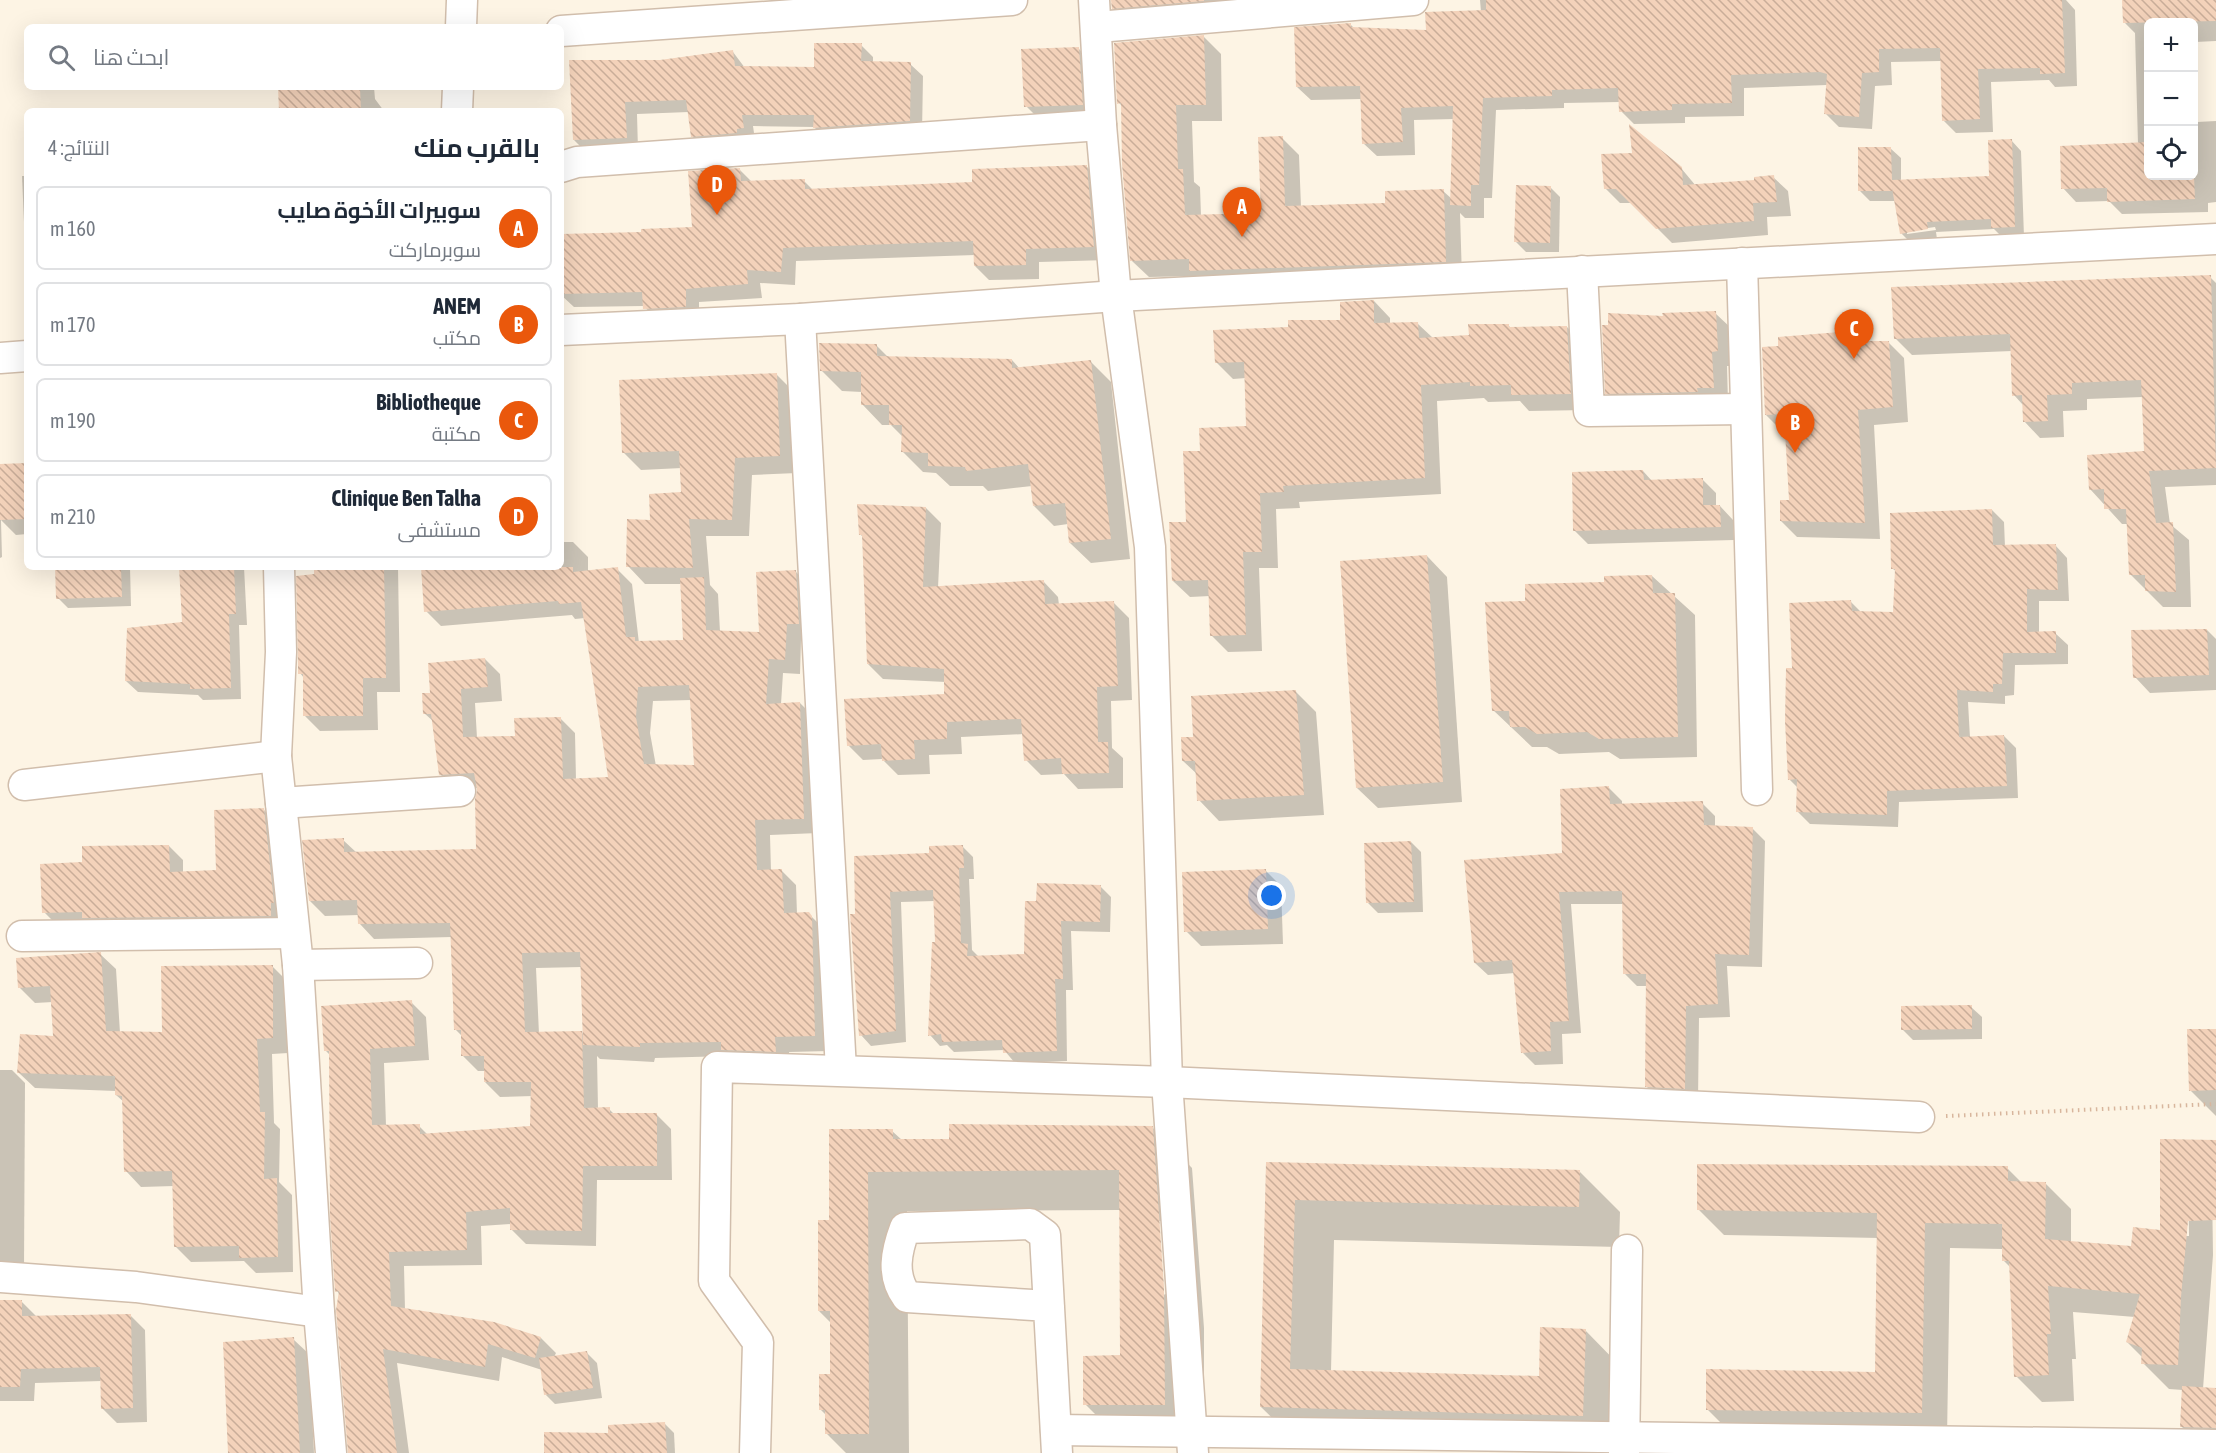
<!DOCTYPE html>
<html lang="ar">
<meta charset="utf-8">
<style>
:root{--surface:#fff;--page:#f2f2f3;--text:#1f2937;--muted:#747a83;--line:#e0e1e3;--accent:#ea580c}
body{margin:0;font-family:"Asap Condensed",Cairo,sans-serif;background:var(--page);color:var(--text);direction:rtl}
.controls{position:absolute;right:18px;top:18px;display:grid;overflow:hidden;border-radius:9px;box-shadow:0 6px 24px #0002}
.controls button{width:54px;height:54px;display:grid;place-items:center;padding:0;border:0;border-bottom:2px solid var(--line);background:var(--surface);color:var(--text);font:30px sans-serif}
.you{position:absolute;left:1272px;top:896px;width:21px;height:21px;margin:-15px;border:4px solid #fff;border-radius:50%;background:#1a73e8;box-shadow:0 0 0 9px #1a73e833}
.badge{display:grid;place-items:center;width:39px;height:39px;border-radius:50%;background:var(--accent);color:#fff;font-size:20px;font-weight:700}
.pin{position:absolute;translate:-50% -50px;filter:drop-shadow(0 2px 3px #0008)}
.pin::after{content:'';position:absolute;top:32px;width:21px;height:18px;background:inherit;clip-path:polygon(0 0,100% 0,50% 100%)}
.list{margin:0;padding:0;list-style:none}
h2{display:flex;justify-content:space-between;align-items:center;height:78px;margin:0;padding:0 24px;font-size:26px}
h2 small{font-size:20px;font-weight:400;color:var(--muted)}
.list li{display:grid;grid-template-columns:39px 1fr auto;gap:18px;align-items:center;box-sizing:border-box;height:84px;margin:0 12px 12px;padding:0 12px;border:2px solid var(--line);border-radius:9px}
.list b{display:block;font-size:22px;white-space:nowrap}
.list p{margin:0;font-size:20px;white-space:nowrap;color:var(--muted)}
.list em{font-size:20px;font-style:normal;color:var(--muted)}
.icon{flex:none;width:33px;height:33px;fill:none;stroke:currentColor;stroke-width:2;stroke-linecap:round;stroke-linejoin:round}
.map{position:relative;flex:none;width:2216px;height:1453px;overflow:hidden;direction:ltr}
.search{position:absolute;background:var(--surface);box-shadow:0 6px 24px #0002;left:24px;top:24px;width:540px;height:66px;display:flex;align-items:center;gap:15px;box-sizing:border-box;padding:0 21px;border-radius:9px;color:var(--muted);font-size:22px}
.panel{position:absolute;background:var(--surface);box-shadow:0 6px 24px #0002;left:24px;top:108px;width:540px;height:462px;border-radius:9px;direction:rtl}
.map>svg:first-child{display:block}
.shadow{fill:#0003;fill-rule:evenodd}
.building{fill:url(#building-back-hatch);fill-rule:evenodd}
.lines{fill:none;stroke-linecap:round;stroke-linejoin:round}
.minor-casing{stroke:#d1beac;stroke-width:33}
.path{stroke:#d8b69d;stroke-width:4;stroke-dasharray:1.5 4.5;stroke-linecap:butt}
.minor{stroke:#fff;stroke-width:30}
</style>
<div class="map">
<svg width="2216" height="1453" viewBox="0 0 2216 1453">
<defs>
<pattern id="building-back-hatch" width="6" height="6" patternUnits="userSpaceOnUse" patternTransform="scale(1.5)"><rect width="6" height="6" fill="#f3d2ba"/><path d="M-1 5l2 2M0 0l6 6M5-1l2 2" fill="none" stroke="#c9ad99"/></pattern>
</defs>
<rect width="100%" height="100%" fill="#fdf4e4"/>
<!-- shadow -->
<g class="shadow">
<path d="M1113 0H1310L1126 21 1113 8Z"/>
<path d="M1480 0H2066L2075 10 2077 86 2055 87 2049 80 1991 82 1993 132 1956 133 1943 120 1941 61 1891 62 1892 85 1875 86 1872 129 1839 127 1826 114 1827 85 1744 88V116L1685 117V123L1634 124 1621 111 1620 102 1564 103V108L1496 110 1492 198H1484V218H1465L1460 213 1462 278 1208 288 1196 276 1149 277 1132 261 1123 107 1119 103 1204 37 1221 54 1222 121H1192L1194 182 1200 187 1201 216 1263 214 1282 138 1299 155 1301 207 1387 204 1443 191 1452 199 1454 119 1414 120 1415 155 1377 156 1363 143 1362 99 1311 100 1297 87 1350 24 1355 29 1427 32 1481 12Z"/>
<path d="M2124 0H2216V41L2195 42 2197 122 2216 121V202L2208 203V212L2122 214 2109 201 2076 202 2063 188 2138 144 2135 33 2125 23ZM2148 22H2194V176H2148Z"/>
<path d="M861 45 873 57V63L910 64 923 76 922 133 827 140 814 127 753 126 755 140 704 148 692 136 689 112 637 114 638 150 586 152 574 140 660 61 733 52 745 68H815Z"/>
<path d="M1079 49 1089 59 1092 114 1036 116 1026 106Z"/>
<path d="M279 87H374L375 99 384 111H280Z"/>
<path d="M2011 140 2021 151 2024 237H2002L1994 229 1936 232 1937 239 1911 243 1901 233 1896 201H1870L1860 191 1890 148 1901 158V181L1990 177ZM1935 227 1936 230 1907 234V231Z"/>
<path d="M1633 154 1681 168 1696 186 1756 181 1773 177 1788 191 1791 216 1767 217 1768 235 1672 243 1632 203H1620L1605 188Z"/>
<path d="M1087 167 1101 181 1108 260 1039 262V279L989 280 975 266V255L796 261 795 285 760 283 762 298 699 302V321L658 322 644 306 574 307 561 295V236L643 234 694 229 739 169 752 182 804 181 813 190 974 184Z"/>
<path d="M22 176H27V292Z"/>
<path d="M1550 187 1560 197 1559 252H1526L1516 242Z"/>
<path d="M2210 277 2216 283V485L2165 487 2170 524 2189 540 2191 607H2163L2131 575 2129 524H2122L2090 489 2145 452 2143 397 2087 399V410L2063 411 2064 437 2040 438 2024 421 2023 405 2014 395 2012 351 1912 355 1895 338Z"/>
<path d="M1374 301 1390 318V324H1418L1433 338 1470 337 1508 325 1512 329 1567 327 1583 344 1587 410 1529 411 1520 401 1488 402 1484 398 1437 401 1441 494 1299 502 1300 508 1276 509 1278 568H1259L1262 651 1228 652 1211 635 1210 596 1190 597 1173 581 1202 452 1247 427 1246 378 1233 379 1216 362 1289 329 1341 321Z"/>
<path d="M1715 313 1731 328 1732 366H1727L1728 403 1622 408 1607 393 1664 318Z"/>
<path d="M1852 332 1862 342H1888L1904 358 1908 422 1874 425 1880 539 1797 537 1781 521 1791 502 1786 431H1782L1766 415 1779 347Z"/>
<path d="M877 346 888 357 1012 360 1020 369 1090 361 1111 382 1130 559 1091 563 1070 543 1068 524 1054 526 1034 506 1032 486 988 491 983 486H950L936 473 923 472 903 452V437L891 425H882L862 404V392L842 391 822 371Z"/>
<path d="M776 374 794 392 797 473 752 475 749 536H706L710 585 718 594 720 632 760 634 796 572 811 587 814 638 801 639 800 674 783 673 781 704 800 703 815 718 818 833 770 835 771 871 781 870 796 885 797 914H809L824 929 829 1051 789 1052 790 1066 729 1056 655 1058 654 1062 600 1059 597 1056 598 1109H609L615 1115 656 1114 671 1129 672 1180H597L596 1246 526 1244 511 1229V1224L481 1226 482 1265 404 1266 405 1310 541 1338 556 1353 554 1357 587 1353 597 1363 602 1398 555 1404 545 1394 542 1370 502 1357 499 1381 397 1363 409 1453H350L340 1295 337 1291 331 1056 326 1051 411 1002 426 1017 429 1060 384 1063 386 1126H419L428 1135 532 1127 533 1096 500 1097 485 1082V1071H478L463 1056 462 1036 455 1029 452 937 374 939 360 924 359 915 325 916 310 901 343 840 357 853 478 850V788L455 789 440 774 434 722 424 713 431 694 485 659 500 674 502 701 475 703 477 738 516 737 560 718 575 733 576 780 609 779 585 618 575 619 572 615 441 626 426 611 423 567H561V542H573L588 557V572L617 569 632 584 639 643 684 642 682 584H645L628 566 651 521 683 494 682 468 641 470 624 453ZM692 700 696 767 656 766 650 733 653 701ZM582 967 585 1036 581 1032 539 1034 536 968Z"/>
<path d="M27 465V534L16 535 1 520 2 557 0 558V466Z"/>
<path d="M1643 471 1652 481 1702 479 1716 493V507L1720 506 1733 520 1734 540 1588 544 1574 530Z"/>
<path d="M926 508 941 523 938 588 1043 581 1058 597 1059 605 1114 603 1129 618 1132 700 1111 701 1112 748 1123 758V788L1078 789 1064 774 1041 775 1026 760 1024 734 961 737 962 754 929 755 930 774 898 775 882 759 863 760 848 745 946 696V682L883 679 868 664 863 537 860 534Z"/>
<path d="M1992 510 2004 522 2005 547 2055 545 2067 558 2069 601H2039V633H2055L2068 645V664L2015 665 2014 695 2005 696V704L1968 702 1970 738 2004 736 2016 748 2018 798 1899 802 1898 827 1810 824 1798 812V788L1789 779 1794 670 1851 602 1862 613 1895 614 1897 572 1893 569Z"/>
<path d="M1427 556 1447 577 1462 802 1378 808 1357 788Z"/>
<path d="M57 567H130L131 606 68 608 58 598Z"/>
<path d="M181 567H244L247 625H239L241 699 203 700 198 695 138 692 126 681 184 624Z"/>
<path d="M315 567H398L400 692H377L378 730 320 731 305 716 304 678 300 673Z"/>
<path d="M1652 576 1695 615 1697 757 1620 759 1609 752 1559 754 1547 747H1532L1493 710 1527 603Z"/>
<path d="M2207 630 2216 639V690L2150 693 2135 677Z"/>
<path d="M1296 692 1316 712 1324 815 1219 821 1199 800 1198 775 1183 761 1195 738Z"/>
<path d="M1609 788 1622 801V806L1702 803 1715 816V827L1752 828 1765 841 1762 967 1727 966 1730 1017 1699 1018 1698 1101 1659 1099 1646 1086 1648 986H1637L1625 974 1623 904H1571L1581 1033 1562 1034 1563 1064 1535 1065 1522 1052 1515 973 1488 975 1475 963 1564 854Z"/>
<path d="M264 810 278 824 285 929 58 926 44 912 83 864 169 846 183 860V873L218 872Z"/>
<path d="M1411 842 1421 852 1423 912 1378 913 1368 903Z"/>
<path d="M962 846 973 857 974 879H969L972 950 979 957 1026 955 1038 903 1100 886 1111 897 1110 932 1071 931 1073 990H1066L1067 1061 1015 1063 1004 1050 954 1052 947 1045 940 1046 930 1035 937 944 935 901 901 902 906 1042 871 1046 861 1035 857 915 931 855Z"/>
<path d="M1266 871 1281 886 1283 944 1201 946 1186 931Z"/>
<path d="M100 954 116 969 120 1033 163 1034 272 966 288 982V1053L272 1054 274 1123 280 1129 279 1182 292 1195 293 1272 256 1273 244 1261 191 1262 175 1246 174 1186 141 1187 126 1171 124 1102 116 1095V1091L35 1088 19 1073 55 1037 53 1002 35 1003 19 987Z"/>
<path d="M1971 1007 1982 1017V1039L1913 1040 1903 1030Z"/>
<path d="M2216 1030V1116L2190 1090Z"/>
<path d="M0 1070H12L25 1083 24 1269H0Z"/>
<path d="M1152 1127 1192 1168 1204 1328V1444H1125L1085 1404 1121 1357 1120 1210 907 1211 909 1453H846L827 1434V1416L820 1409 831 1375V1323L819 1311 830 1221 892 1131 902 1140H950ZM1158 1221H1161L1166 1294 1163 1295Z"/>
<path d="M2161 1140 2216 1141V1185H2212L2213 1255 2203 1389H2216V1437H2192L2182 1427 2183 1390 2169 1389 2143 1363V1358L2127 1342 2135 1317 2073 1312 2076 1359H2072L2074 1401 2042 1402 2016 1376 2011 1268 2003 1260V1249L1950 1248 1947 1439 1733 1435 1707 1409V1371L1876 1373 1879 1238 1724 1235 1698 1209 1699 1165 2007 1168 2022 1183H2045L2071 1209V1243L2133 1248 2134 1229 2162 1231ZM2185 1162H2188L2189 1236H2186Z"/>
<path d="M1268 1164 1580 1172 1620 1212 1619 1247 1334 1240 1331 1372 1540 1377 1585 1330 1625 1371 1623 1453 1302 1447 1261 1407Z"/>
<path d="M0 1301H21L36 1316 130 1315 145 1330 147 1422 117 1423 102 1408V1381L35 1383 34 1401H0Z"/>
<path d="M293 1339 309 1354 314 1453H230Z"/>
<path d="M665 1424 674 1433 675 1453H634Z"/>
</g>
<!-- building -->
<g class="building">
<path d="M1111 0H1204V1L1112 9Z"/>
<path d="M1486 0H2062L2065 73 2040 74V68L1978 69 1980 119 1942 121 1940 48 1879 49V72L1862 73 1859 117 1824 114 1827 74 1820 72 1731 75 1732 103 1672 104V110L1619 112 1618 88 1552 90V96L1483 98 1479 185H1471V206L1450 205 1453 106 1401 108 1403 142 1362 144 1360 86 1296 87 1294 27 1351 23V27L1426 30 1425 12 1486 10Z"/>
<path d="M2122 0H2216V21L2123 23Z"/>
<path d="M1204 35 1206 105H1176L1178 169H1183L1185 215 1261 213 1258 137 1283 136 1285 206 1385 203V191L1444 189 1446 262 1189 271V259L1130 261 1122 164 1121 103 1117 104 1114 43Z"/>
<path d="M814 43H862L861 61 911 62 910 121 813 128 814 115H742L744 128 737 129V133L691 137 686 100 625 102 627 138 573 140 569 60H660L733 50 735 66 814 67Z"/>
<path d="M1079 47 1083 105 1024 107 1021 49Z"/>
<path d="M278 87H360L361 111H279Z"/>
<path d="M1629 124 1682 167 1683 185 1754 180V177L1774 175 1777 202 1753 203 1754 221 1656 229 1616 189H1604L1601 154 1632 153Z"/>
<path d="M2012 139 2015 227 1991 228V219L1927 222 1928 229 1900 234 1892 188V191H1858V147H1891L1892 180 1989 176 1988 140Z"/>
<path d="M2148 142V176H2194L2195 199 2107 202V188L2061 189 2060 146Z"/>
<path d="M1087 165 1094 247 1026 249V265L974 266 973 241 783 248 781 272 747 270 748 284 686 289V307L643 309 642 292 561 294V234L641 232V229L692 227 688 171 740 168 741 181 805 179V189L972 182V169Z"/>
<path d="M1516 185 1551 186 1550 243 1514 242Z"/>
<path d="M2211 275 2216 468 2149 471 2156 523 2173 522 2176 592 2145 591V575H2129L2126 509H2104V489L2089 490 2087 455 2144 451 2141 380 2072 383V394L2047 395 2048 421 2023 422 2022 395 2012 396 2010 334 1894 339 1891 287Z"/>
<path d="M1374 300V323L1418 322 1419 338 1469 335 1468 324H1509V327L1567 326 1571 394 1511 395V385L1470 386V382L1421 385 1425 478 1283 486 1284 492 1260 493 1262 552H1243L1246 635 1210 636 1208 580 1172 581 1169 522H1186L1183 451H1200L1199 428 1246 426 1244 362 1215 363 1213 330 1288 327V320H1340V302Z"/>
<path d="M1716 311 1718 351 1712 352 1714 388H1697L1698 392 1605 394 1602 325H1608V313L1663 316 1662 313Z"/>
<path d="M1852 331 1854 341H1889L1893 407 1858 410 1865 523 1780 521V500H1789L1784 414 1765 415 1762 347 1778 346V337Z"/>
<path d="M819 343 877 344V356L1012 359V368L1091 360 1111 539 1069 543 1065 503 1033 506 1028 464 966 471 965 467 928 466V453L901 452 902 425H889V405H861V372L820 371Z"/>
<path d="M777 373 780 456 735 458 732 520 689 519 693 568 626 567 627 519 650 520 649 494 681 492 679 451 622 453 619 380Z"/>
<path d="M27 463V519L0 520V464Z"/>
<path d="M1643 470 1644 480 1703 478V505H1720L1721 527 1573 531 1572 472Z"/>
<path d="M857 504 926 507 923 587 1044 580 1045 604 1114 601 1118 686 1097 687 1098 742H1108L1109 773 1062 774 1061 758 1024 761 1021 719 947 722V739L914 740 915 759 882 761 881 744 847 746 844 699 944 694V669L867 664 862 535H859Z"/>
<path d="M1992 509 1993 545 2056 544 2058 590 2027 589V632L2056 631V653H2003L2002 684H1993V692L1957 690 1959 737 2004 735 2007 786 1887 791V815L1796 812 1797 779 1788 780 1785 721 1786 668H1792L1789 603 1851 600 1852 611 1893 612 1895 569H1891L1890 513Z"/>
<path d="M1427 555 1443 782 1356 788 1340 561Z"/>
<path d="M55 567H121L122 597 56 599Z"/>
<path d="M179 567H234L236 614H229L231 688 190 689V684L125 681 127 628 182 622Z"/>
<path d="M314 567H384L386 678H363V716H303V674H298V667L296 576 314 574Z"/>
<path d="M421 567H573V572L618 567 626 637H635V641L683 640 680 578 704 577 706 630 759 632 756 572 796 570 799 624H787L785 660 769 659 766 704 800 702 804 819 755 820 757 870 782 869 784 913 809 912 812 916 815 1036 775 1037 776 1052 721 1050V1042L640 1043V1047L583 1045 580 952 522 953 525 1032 582 1031 584 1108 610 1107V1113H657V1166H583L582 1231 510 1230V1208L466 1212 467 1250 389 1252 391 1306 494 1322 541 1337 535 1358 488 1344 485 1367 383 1349 397 1453H348L336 1310 339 1291 335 1292 330 1216 329 1051H324L321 1006 412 1000 415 1046 370 1049 372 1125 420 1124V1134L530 1126 531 1082H484V1056H461V1030H454L450 923 358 924 357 900 309 901 302 840 344 838V852L476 849 475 799 477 790 474 773 439 775 431 714H423L422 693H430L428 663 485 658 488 687 461 689 463 737 515 736 514 718 561 717 563 779 608 777 581 602 559 604 558 601 424 612ZM689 685 694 765 644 764 636 717 638 687Z"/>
<path d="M1652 575 1653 593H1675L1678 737 1599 739 1587 732 1537 734 1525 727H1510L1509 711H1492L1485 602 1525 601V584L1604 582V576Z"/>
<path d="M2207 629 2209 675 2133 678 2131 630Z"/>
<path d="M1296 690 1304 795 1197 801 1195 761H1182L1181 737H1193L1191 696Z"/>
<path d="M1609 786 1610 804 1703 801 1704 825 1753 827 1749 955 1715 954 1718 1004 1686 1006 1685 1089 1645 1087 1646 974H1623L1622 891 1559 892 1569 1021 1550 1022 1551 1051 1521 1053 1512 960 1474 963 1464 860 1562 853 1560 789Z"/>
<path d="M264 808 274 903H271V916L82 918V912L42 913 40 864 82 862V846L169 845 170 872 216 870 214 810Z"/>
<path d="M1411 841 1414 902 1366 903 1364 843Z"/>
<path d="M963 845 964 868H959L961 943 968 944 967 956 1024 954 1025 901H1036L1037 883 1101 885 1100 922 1061 921 1063 979H1055L1057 1051 1003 1053 1002 1040 942 1042 941 1034 928 1036 932 942H935L933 890 890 892 896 1031 859 1036 850 914H855L854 856 929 853V846Z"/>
<path d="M1266 869 1268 929 1184 932 1182 872Z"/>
<path d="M101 952 106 1031 162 1032 161 966 273 965V1038L257 1039 260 1112H265L264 1179 277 1178 278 1257 239 1258V1246L174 1247 172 1171 124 1172 122 1096 115 1095V1076L17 1073 20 1034 53 1036 50 986 18 988 16 958Z"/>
<path d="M1972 1005V1029L1901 1030V1006Z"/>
<path d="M2187 1029H2216V1090L2189 1091Z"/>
<path d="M949 1124 1153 1126 1164 1287 1165 1405H1083V1356L1120 1355 1119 1170 868 1172 869 1434H825V1410H819V1374H830V1311H818V1220H829V1129H893V1139H949Z"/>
<path d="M2160 1139 2216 1140V1220L2188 1221 2181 1297 2178 1365 2141 1364 2142 1348 2126 1342 2140 1294 2048 1286 2051 1334H2047L2049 1375 2014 1377 2009 1261H2002V1224L1925 1223 1922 1413 1706 1410V1369L1875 1372 1877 1213 1697 1210V1164L2008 1166V1181L2046 1182 2045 1239 2131 1246 2133 1227 2160 1230Z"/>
<path d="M1266 1162 1580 1170 1579 1207 1295 1200 1290 1369 1539 1376 1540 1327 1586 1329 1583 1416 1260 1407Z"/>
<path d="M0 1300H22V1316L131 1314 133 1408 101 1409 100 1367 21 1369 20 1387H0Z"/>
<path d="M294 1337 300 1453H228L223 1342Z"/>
<path d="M587 1351 593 1388 544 1395 539 1358Z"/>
<path d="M2182 1386 2216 1388V1428L2180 1427Z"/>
<path d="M665 1422 667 1453H544V1432L608 1433V1425Z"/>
</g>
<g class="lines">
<!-- minor casing -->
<g class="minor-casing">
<g id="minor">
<path d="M1094 0 1101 125 1116 296 1150 547 1167 1082 1193 1453"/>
<path d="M461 27 462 0"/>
<path d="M1098 27 1413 0"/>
<path d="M561 31 1012 0"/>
<path d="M457 111 458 87"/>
<path d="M561 167 577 162 1101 125"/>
<path d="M1742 263 1757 790"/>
<path d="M1582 271 1589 411 1745 409"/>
<path d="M800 319 841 1070"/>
<path d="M561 330 800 319 1116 296 2216 239"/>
<path d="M0 358 27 356"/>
<path d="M279 567 281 652 276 756 298 965 319 1312 331 1453"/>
<path d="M24 785 276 756"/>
<path d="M281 803 460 791"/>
<path d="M22 936 293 933"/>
<path d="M298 965 417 963"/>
<path d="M0 1277 136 1287 319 1312"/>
<path d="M1049 1306 907 1297C891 1275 896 1252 905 1228L1030 1224 1045 1235 1057 1453"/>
<path d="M1056 1430 2216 1445"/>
<path d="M755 1453 758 1342 714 1281 717 1067 1167 1082 1919 1117"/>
<path d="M1624 1453 1627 1250"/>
</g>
</g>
<!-- path -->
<path class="path" d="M1946 1116 2216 1104"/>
<!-- minor -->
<use href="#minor" class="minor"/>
</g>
</svg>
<div class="controls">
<button>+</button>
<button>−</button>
<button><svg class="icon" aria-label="locate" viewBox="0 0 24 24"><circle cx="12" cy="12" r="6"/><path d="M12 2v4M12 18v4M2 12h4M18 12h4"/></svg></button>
</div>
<div class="you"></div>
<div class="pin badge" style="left:1242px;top:237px">A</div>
<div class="pin badge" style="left:1795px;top:453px">B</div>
<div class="pin badge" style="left:1854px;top:359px">C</div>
<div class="pin badge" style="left:717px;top:215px">D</div>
<div class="search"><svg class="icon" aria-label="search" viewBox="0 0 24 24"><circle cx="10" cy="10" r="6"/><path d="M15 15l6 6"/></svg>ابحث هنا</div>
<section class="panel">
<h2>بالقرب منك<small>النتائج: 4</small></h2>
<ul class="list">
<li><span class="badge">A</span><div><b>سوبيرات الأخوة صايب</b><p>سوبرماركت</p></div><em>160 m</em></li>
<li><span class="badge">B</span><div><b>ANEM</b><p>مكتب</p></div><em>170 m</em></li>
<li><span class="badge">C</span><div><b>Bibliotheque</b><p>مكتبة</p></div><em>190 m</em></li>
<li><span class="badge">D</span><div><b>Clinique Ben Talha</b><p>مستشفى</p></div><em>210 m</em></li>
</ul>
</section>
</div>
